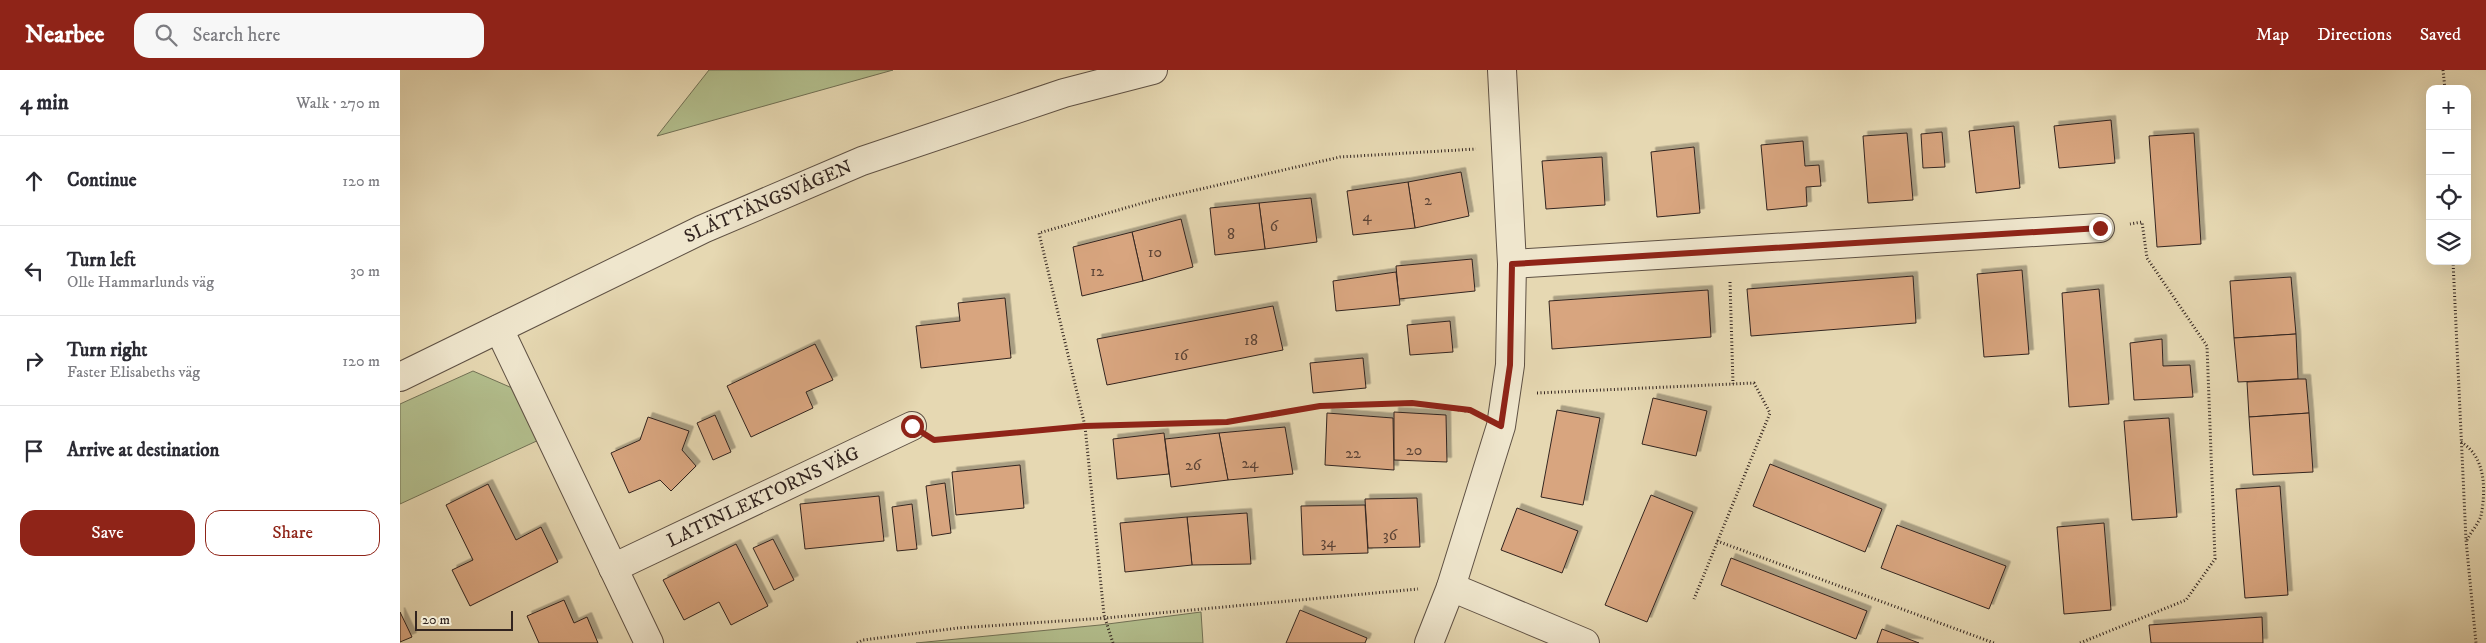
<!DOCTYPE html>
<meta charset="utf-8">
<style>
:root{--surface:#fff;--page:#f7f7f7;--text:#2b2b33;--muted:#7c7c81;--line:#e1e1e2;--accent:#8f2418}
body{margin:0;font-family:"IM FELL DW Pica",serif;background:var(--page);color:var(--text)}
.controls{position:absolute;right:15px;top:15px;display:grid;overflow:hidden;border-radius:10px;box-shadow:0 5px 20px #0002}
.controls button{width:45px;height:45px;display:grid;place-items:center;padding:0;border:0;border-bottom:1px solid var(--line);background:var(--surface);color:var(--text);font:25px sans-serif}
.scale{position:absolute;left:15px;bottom:12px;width:98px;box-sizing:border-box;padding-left:5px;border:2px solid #32241f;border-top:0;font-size:14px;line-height:18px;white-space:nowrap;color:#32241f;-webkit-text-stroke:4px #efe6cd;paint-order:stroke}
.stop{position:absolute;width:15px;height:15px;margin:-11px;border:4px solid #8f2418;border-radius:50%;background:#fff}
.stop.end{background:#8f2418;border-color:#fff;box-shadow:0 1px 5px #0008}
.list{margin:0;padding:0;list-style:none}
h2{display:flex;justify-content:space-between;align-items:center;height:65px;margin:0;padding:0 20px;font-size:21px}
h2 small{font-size:16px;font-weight:400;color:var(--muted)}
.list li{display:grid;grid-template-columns:32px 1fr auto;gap:15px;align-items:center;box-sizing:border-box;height:90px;padding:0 20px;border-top:1px solid var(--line)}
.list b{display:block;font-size:19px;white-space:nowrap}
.list p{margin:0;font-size:16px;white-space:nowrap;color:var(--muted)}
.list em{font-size:16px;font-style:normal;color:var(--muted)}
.actions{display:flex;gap:10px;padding:15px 20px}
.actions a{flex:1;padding:11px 0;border:1px solid var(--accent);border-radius:15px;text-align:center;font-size:18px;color:var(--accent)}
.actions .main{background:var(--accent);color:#fff}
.icon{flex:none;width:28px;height:28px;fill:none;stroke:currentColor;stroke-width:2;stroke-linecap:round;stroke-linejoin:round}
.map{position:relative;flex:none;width:2086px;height:573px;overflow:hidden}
header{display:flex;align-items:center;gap:30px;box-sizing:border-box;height:70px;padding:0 25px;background:var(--accent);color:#fff}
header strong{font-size:24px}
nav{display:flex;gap:28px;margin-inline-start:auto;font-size:18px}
.search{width:350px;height:45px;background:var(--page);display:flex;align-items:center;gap:12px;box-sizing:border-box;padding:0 18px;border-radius:15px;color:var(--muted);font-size:19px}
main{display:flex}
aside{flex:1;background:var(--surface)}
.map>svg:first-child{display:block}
.green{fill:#b3bf8e;stroke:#727256}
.building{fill:#d8a57f;stroke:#32241f;filter:url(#shadow)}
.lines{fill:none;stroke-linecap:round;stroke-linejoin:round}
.minor-casing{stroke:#5f5144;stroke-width:30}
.tertiary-casing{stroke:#5f5144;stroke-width:30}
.path{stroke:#32241f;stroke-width:3;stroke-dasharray:1 2.5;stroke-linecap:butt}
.minor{stroke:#efe6cd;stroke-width:28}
.tertiary{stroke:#efe6cd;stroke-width:28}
.route{stroke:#8f2418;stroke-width:6}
.labels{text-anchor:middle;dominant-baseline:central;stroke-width:5;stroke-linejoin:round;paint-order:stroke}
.number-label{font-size:16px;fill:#5c4437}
.street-label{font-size:19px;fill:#32241f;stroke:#efe6cd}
</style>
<header>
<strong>Nearbee</strong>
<div class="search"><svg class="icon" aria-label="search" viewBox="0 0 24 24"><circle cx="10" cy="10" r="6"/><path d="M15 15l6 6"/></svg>Search here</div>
<nav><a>Map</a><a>Directions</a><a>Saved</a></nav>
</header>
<main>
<aside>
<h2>4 min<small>Walk · 270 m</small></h2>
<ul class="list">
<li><svg class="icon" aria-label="ahead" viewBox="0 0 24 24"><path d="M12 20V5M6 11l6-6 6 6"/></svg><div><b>Continue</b></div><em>120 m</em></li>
<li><svg class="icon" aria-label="left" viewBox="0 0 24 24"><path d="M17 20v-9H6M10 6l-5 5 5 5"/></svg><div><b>Turn left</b><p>Olle Hammarlunds väg</p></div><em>30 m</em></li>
<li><svg class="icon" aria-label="right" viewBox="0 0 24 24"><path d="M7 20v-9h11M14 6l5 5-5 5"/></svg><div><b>Turn right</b><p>Faster Elisabeths väg</p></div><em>120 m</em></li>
<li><svg class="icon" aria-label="arrive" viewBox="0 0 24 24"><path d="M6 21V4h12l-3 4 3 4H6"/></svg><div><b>Arrive at destination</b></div></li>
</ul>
<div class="actions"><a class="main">Save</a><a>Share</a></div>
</aside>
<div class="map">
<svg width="2086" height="573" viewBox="0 0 2086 573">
<defs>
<filter id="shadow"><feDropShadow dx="4.5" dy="-4.5" stdDeviation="0" flood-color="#0004"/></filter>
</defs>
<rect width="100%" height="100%" fill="#e6d8b2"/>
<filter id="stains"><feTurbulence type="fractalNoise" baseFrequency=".004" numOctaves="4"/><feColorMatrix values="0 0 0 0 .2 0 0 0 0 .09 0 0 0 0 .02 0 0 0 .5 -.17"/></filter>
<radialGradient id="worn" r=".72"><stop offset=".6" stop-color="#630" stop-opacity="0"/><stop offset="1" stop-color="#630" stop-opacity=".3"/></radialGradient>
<!-- green -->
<g class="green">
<path d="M309 0H493L257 66Z"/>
<path d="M73 301 119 321 141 369 0 434V334Z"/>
<path d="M801 542 803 573H516L700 555Z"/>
</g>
<!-- building -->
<g class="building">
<path d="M1711 50 1715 93 1659 98 1654 56Z"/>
<path d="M1614 56 1620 118 1576 123 1569 61Z"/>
<path d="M1542 62 1545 97 1523 98 1521 64Z"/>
<path d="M1507 63 1513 130 1468 133 1463 66Z"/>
<path d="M1794 63 1801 174 1757 177 1749 66Z"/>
<path d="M1403 71 1405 96 1419 95 1421 116 1406 117 1407 136 1367 140 1361 75Z"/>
<path d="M1294 77 1300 143 1257 147 1251 82Z"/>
<path d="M1202 87 1205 135 1146 139 1142 91Z"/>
<path d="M1061 102 1069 146 1015 158 1008 112Z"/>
<path d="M1008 112 1015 158 953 165 947 121Z"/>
<path d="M911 128 917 172 865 179 859 133Z"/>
<path d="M859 133 865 179 815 185 810 138Z"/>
<path d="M781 149 793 197 743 211 732 162Z"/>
<path d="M732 162 743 211 682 226 673 177Z"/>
<path d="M1072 189 1075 221 999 229 996 196Z"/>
<path d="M1622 200 1629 284 1584 287 1577 204Z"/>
<path d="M996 202 1000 235 936 241 933 211Z"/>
<path d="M1513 206 1516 253 1351 266 1347 219Z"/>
<path d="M1891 207 1896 264 1834 268 1830 211Z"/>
<path d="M1699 219 1709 334 1669 337 1662 223Z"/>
<path d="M1308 220 1311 267 1152 279 1149 231Z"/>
<path d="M605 228 611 288 521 298 516 256 560 251 558 233Z"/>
<path d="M873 236 883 280 707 315 697 269Z"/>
<path d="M1050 251 1053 282 1010 285 1007 255Z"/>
<path d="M1896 264 1898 309 1838 312 1834 268Z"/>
<path d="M1762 269 1763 296 1790 295 1793 327 1734 330 1730 273Z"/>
<path d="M415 274 433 310 406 322 413 338 351 367 327 316Z"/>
<path d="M963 288 966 318 913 323 910 293Z"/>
<path d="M1898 309H1906L1909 343 1849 347 1847 312Z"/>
<path d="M1253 328 1307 341 1296 386 1242 374Z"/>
<path d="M1157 340 1200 348 1183 435 1141 427Z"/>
<path d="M994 342 1046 345 1047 392 994 390Z"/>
<path d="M927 343 993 348 994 400 925 395Z"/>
<path d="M1909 343 1913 402 1853 405 1849 347Z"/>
<path d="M315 345 331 382 313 390 297 353Z"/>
<path d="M248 347 289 361 282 380 296 396 271 421 260 410 229 423 211 383 240 370Z"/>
<path d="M1769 348 1777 447 1732 450 1724 351Z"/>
<path d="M885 357 893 404 828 410 819 363Z"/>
<path d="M764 363 769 404 717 409 713 369Z"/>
<path d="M819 363 828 410 771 417 765 369Z"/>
<path d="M1370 394 1482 439 1465 482 1353 436Z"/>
<path d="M620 395 624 438 556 445 552 402Z"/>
<path d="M545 413 551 463 532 466 526 416Z"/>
<path d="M88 414 116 470 141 457 158 492 70 536 52 500 73 490 46 435Z"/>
<path d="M1880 416 1888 525 1845 528 1836 419Z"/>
<path d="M1251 425 1293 442 1247 552 1205 535Z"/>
<path d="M479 426 484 471 405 479 400 434Z"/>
<path d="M1017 428 1020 477 968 478 965 429Z"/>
<path d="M512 434 517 479 497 481 492 437Z"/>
<path d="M965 435 968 483 903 485 901 436Z"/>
<path d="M1117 438 1178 461 1162 503 1101 480Z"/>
<path d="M847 443 851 494 792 495 787 447Z"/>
<path d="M787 447 792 495 725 502 720 453Z"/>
<path d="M1704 453 1711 540 1664 544 1657 457Z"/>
<path d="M1497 455 1606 496 1589 539 1481 498Z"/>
<path d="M373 469 394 510 374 520 353 478Z"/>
<path d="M336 474 368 536 331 555 319 532 284 550 263 510Z"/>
<path d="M1331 488 1467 541 1456 569 1321 515Z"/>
<path d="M164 530 174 553 187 547 198 573H139L127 546Z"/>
<path d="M900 540 967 568 965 573H886Z"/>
<path d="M0 542 12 567 0 572Z"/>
<path d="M1862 547 1863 573H1751L1749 555Z"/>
<path d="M1482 559 1519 573H1477Z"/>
</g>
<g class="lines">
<!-- minor casing -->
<g class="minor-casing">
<g id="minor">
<path d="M1112 194 1700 158"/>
<path d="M99 259 249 573"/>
<path id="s1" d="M213 498 512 356"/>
<path d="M1051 517 1185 573"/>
<path d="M1029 573 1051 517 1101 356 1110 295 1112 194 1102 0"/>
</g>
</g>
<!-- tertiary casing -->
<g class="tertiary-casing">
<g id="tertiary">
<path id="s2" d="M0 307 303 159 462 91 664 23 753 0"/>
</g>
</g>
<!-- path -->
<g class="path">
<path d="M2043 0 2045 19"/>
<path d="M2053 191 2066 470 2076 573"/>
<path d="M1330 212 1333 314"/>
<path d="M1137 323 1354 313 1370 343 1294 529"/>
<path d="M539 370 685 356 827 352 920 336 1012 333 1072 342"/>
<path d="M2061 372C2086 387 2086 420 2081 446 2078 454 2071 462 2067 470"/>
<path d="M1317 471 1594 573"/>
<path d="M457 573 463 570 558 558 705 548 1018 519"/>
<path d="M713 573 704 545 685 356 639 163 753 130 940 87 1076 79"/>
<path d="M1680 573 1786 530 1815 489 1807 276 1747 188 1742 152 1730 154"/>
</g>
<!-- minor -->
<use href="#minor" class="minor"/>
<!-- tertiary -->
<use href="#tertiary" class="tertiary"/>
</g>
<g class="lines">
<!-- route -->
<path class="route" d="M512 356 534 370 685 356 827 352 920 336 1012 333 1070 340 1101 356 1110 295 1112 194 1700 158"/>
</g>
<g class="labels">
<!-- number labels -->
<g class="number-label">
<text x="1028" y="130">2</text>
<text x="967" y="146">4</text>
<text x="874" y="156">6</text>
<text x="831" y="164">8</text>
<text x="755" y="182">10</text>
<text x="697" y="201">12</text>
<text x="851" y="270">18</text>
<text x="781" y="285">16</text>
<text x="1014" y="380">20</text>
<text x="953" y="383">22</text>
<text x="850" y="393">24</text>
<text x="793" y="395">26</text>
<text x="990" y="465">36</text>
<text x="928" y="472">34</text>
</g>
<!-- street labels -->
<g class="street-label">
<text stroke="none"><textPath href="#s2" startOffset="408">SLÄTTÄNGSVÄGEN</textPath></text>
<text stroke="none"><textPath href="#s1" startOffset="166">LATINLEKTORNS VÄG</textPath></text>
</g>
</g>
<rect width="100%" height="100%" filter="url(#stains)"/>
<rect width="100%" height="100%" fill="url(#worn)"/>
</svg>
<div class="controls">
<button>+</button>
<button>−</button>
<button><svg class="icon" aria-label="locate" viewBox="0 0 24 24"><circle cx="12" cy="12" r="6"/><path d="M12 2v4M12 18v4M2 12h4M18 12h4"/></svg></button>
<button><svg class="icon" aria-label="layers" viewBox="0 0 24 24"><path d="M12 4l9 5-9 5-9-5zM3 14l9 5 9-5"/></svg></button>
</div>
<div class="scale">20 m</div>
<div class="stop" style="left:512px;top:356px"></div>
<div class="stop end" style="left:1700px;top:158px"></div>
</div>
</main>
